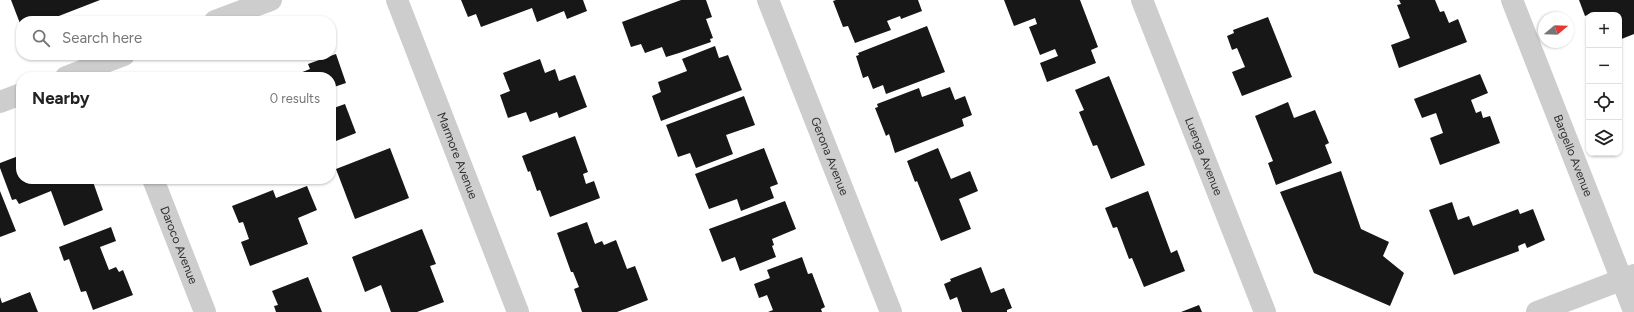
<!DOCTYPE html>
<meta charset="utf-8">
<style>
:root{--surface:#fff;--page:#f2f2f2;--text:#222;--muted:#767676;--line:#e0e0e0}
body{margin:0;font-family:Figtree,sans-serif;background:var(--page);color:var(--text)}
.controls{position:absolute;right:12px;top:12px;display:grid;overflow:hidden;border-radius:8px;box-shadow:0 1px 3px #0004}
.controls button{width:36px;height:36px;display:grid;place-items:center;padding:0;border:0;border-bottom:1px solid var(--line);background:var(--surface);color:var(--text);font:20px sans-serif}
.compass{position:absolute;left:1538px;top:12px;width:36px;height:36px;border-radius:50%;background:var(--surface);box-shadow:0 1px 3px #0004;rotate:71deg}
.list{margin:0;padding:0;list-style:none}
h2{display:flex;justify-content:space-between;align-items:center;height:52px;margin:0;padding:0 16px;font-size:17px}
h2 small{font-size:13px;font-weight:400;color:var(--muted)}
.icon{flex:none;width:22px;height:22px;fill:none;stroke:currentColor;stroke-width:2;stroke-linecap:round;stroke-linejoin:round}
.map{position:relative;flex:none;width:1634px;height:312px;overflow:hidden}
.search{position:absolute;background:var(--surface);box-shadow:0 1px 3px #0004;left:16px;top:16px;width:320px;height:44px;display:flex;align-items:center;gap:10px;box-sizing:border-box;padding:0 14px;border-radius:16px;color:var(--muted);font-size:15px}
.panel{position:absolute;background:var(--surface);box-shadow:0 1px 3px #0004;left:16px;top:72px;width:320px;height:112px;border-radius:16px}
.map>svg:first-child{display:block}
.building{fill:#171717}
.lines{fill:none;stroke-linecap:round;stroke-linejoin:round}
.minor{stroke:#cdcdcd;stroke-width:22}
.labels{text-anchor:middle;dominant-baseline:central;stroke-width:4;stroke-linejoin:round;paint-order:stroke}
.street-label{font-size:12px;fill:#303030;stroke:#fff}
</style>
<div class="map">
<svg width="1634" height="312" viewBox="0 0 1634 312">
<rect width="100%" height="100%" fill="#fff"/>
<!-- building -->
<g class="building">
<path d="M11 0H100L46 21H21V26Z"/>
<path d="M461 0H583L587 11 567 19 564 11 537 22 532 8 481 27 476 14 468 17Z"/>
<path d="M681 0H706L712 17 706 19 713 38 710 39 711 42 679 53 666 57 662 47 645 53 641 44 631 47 622 22Z"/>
<path d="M836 0H918L922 11 901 19 900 16 887 21 891 30 855 43 848 26 843 27 833 1Z"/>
<path d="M1004 0H1080L1098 47 1091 50 1096 63 1047 82 1040 63 1058 56 1055 49 1040 55 1029 27 1037 24 1035 18 1014 26Z"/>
<path d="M1399 0H1435L1440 12 1444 11 1449 23 1458 19 1467 42 1399 68 1391 45 1410 38 1397 5 1401 4Z"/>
<path d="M1579 0H1634V34L1619 40V15L1590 14 1585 16Z"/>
<path d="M1268 17 1292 77 1242 96 1232 72 1245 67 1237 48 1232 50 1227 36 1234 33 1233 30Z"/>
<path d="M927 26 945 72 886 94 883 85 873 89 868 76 863 78 856 56 859 55 858 53Z"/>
<path d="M715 46 719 58 728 55 742 90 661 121 652 96 661 92 658 82 687 71 682 59Z"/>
<path d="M336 54 346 83 331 88V77H290L310 69 308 64Z"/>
<path d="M540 59 545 73 555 69 559 81 575 75 587 107 559 118 557 112 530 122 526 112 508 118 500 95 510 91 503 73Z"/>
<path d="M1480 74 1488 93 1471 100 1476 113 1481 111 1483 118 1490 116 1500 143 1440 165 1430 138 1443 133 1436 113 1422 118 1414 99Z"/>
<path d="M1109 76 1145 165 1111 179 1097 145 1093 146 1079 112 1084 110 1075 90Z"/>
<path d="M950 87 955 100 965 96 972 115 962 119 964 126 895 153 889 134 886 136 875 108 878 107 877 104 919 88 922 97Z"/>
<path d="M744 96 755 125 726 135 733 154 696 168 690 153 678 157 666 125Z"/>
<path d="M1288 102 1294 118 1315 110 1329 143 1325 145 1332 163 1276 185 1268 163 1273 161 1255 116Z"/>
<path d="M345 104 356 133 331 143V109Z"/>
<path d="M575 136 588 172 583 174 586 184 594 181 600 198 550 217 540 190 537 191 530 171 528 172 522 156Z"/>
<path d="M390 148 409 198 355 219 336 169Z"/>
<path d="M764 148 778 184 770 187 774 198 741 211 737 199 709 209 695 174Z"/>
<path d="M938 148 951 179 970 171 978 191 959 199 971 229 941 241 917 181 915 182 907 161Z"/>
<path d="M21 155V179H92L103 210 64 226 51 191 19 204 16 199 12 200 0 168V163Z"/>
<path d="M1341 171 1361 229 1389 242 1383 256 1404 273 1390 306 1314 273 1280 192Z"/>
<path d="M307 186 317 210 298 218 308 244 250 266 241 242 249 239 243 222 239 223 232 206 273 190 276 198Z"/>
<path d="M0 191 16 231 0 237Z"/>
<path d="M1148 191 1171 253 1177 250 1185 271 1144 287 1132 258 1129 259 1117 227 1113 228 1105 208Z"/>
<path d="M785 201 796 229 772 239 774 245 772 246 776 257 740 271 735 257 722 262 709 229Z"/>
<path d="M1452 202 1458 220 1469 216 1473 226 1518 209 1520 214 1533 209 1545 240 1527 248 1525 243 1518 246 1519 251 1454 275 1429 210Z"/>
<path d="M587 222 595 244 602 241 604 245 616 240 627 269 635 266 648 300 617 312H582L574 289 579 287 573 272H571L557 233Z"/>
<path d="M111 227 116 241 100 247 109 270 116 267 119 272 123 270 133 295 93 310 86 291 81 292 69 259 64 261 59 247Z"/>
<path d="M422 229 436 264 430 266 444 302 417 312H391L381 285 365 292 352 257Z"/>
<path d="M802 257 808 274 812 273 825 307 821 309 822 312H768L773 310 767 295 759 298 754 284 770 278 767 270Z"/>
<path d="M981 267 991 293 1004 288 1012 308 1007 310V312H962L957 297 950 300 944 284 951 281 950 279Z"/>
<path d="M308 277 322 312H276L274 306 278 305 272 291Z"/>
<path d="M30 292 38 312H0V297L2 303Z"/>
<path d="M1199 305 1202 312H1181Z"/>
</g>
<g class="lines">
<!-- minor -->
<g class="minor">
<path id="s1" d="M397 0 518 312"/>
<path id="s2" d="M768 0 891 312"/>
<path id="s3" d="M1142 0 1265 312"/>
<path id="s4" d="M1512 0 1634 311"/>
<path d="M215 21 271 0"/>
<path d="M66 77 124 55"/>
<path d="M0 102 21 94"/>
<path id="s5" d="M153 179 205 312"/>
<path d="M1537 312 1634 275"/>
</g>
</g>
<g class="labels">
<!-- street labels -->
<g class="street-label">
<text stroke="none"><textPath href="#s1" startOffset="167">Marmore Avenue</textPath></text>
<text stroke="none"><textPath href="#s2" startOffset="168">Gerona Avenue</textPath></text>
<text stroke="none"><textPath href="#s3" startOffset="168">Luenga Avenue</textPath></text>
<text stroke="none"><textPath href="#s4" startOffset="167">Bargello Avenue</textPath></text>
<text stroke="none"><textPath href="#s5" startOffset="71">Daroco Avenue</textPath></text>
</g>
</g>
</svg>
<div class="controls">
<button>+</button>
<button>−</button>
<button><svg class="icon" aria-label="locate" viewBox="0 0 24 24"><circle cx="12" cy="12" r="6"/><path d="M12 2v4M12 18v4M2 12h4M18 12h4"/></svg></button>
<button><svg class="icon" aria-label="layers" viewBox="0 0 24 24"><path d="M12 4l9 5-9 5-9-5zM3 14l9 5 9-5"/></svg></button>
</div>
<svg class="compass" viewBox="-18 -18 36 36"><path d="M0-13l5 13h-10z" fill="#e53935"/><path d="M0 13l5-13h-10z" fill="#767676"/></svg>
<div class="search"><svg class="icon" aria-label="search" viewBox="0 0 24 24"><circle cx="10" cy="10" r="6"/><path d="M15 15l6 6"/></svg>Search here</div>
<section class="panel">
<h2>Nearby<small>0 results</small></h2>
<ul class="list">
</ul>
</section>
</div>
